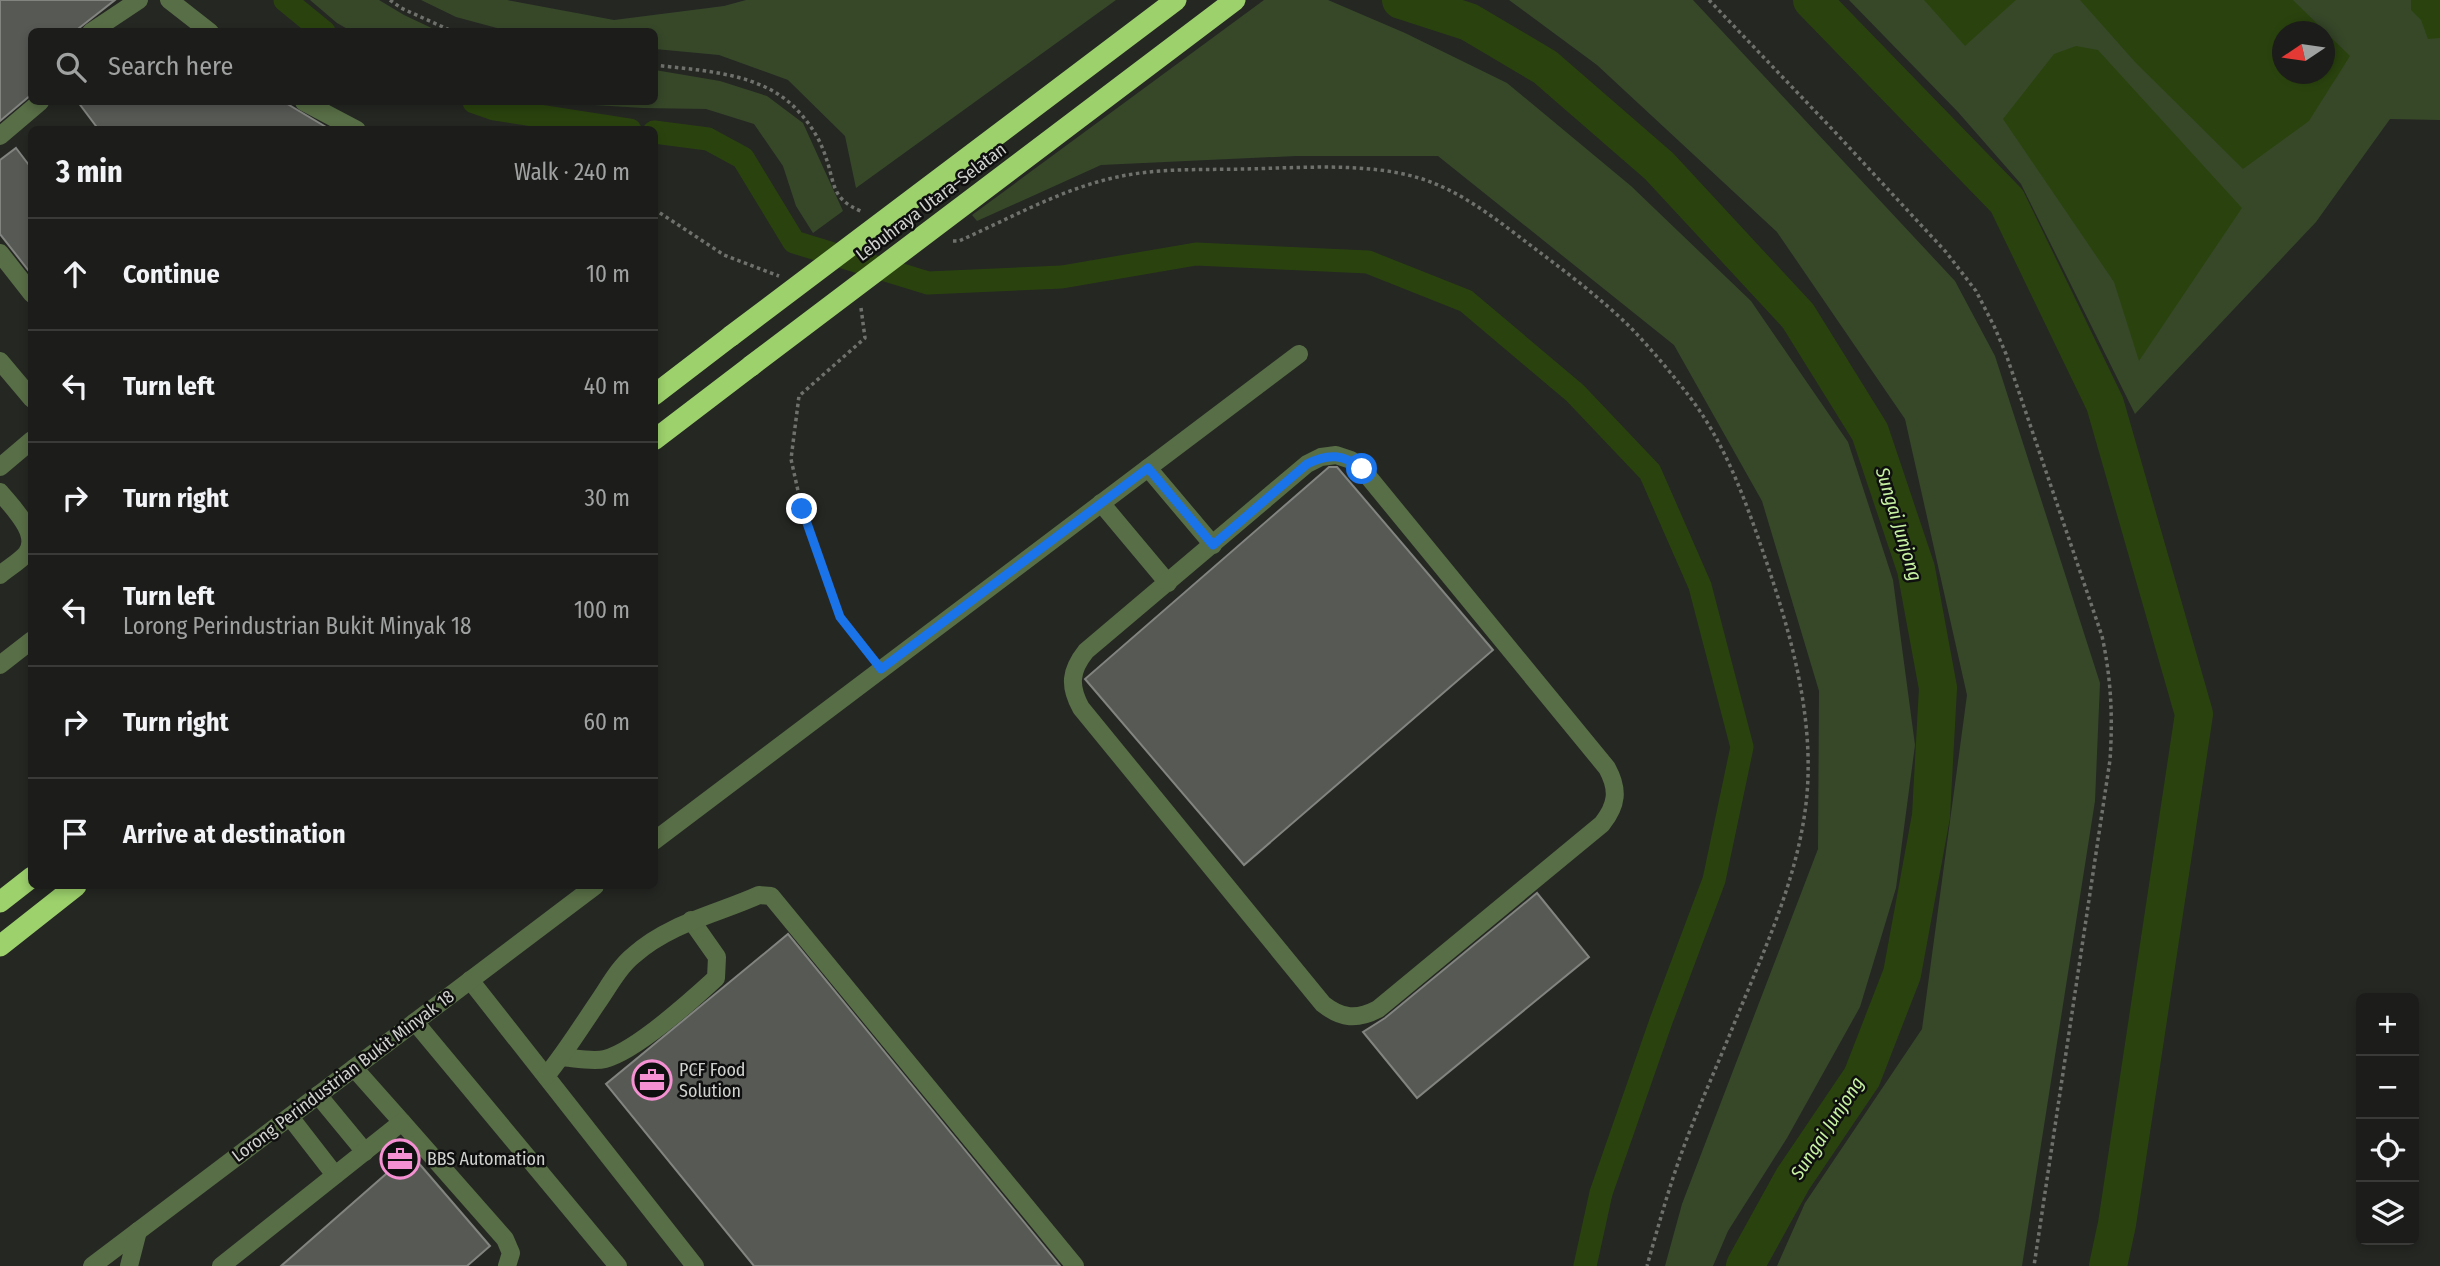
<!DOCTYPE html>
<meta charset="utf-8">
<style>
:root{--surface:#1c1d1a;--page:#292a27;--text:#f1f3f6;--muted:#a0a2a2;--line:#3a3b39}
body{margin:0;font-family:"Fira Sans Condensed",sans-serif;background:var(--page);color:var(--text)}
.controls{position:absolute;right:21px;bottom:21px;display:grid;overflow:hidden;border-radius:10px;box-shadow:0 4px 10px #0003}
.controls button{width:63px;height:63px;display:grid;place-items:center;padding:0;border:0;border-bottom:2px solid var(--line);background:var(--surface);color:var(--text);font:35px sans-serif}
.compass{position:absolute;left:2272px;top:21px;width:63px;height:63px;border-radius:50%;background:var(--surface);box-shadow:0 4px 10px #0003;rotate:257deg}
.stop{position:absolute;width:21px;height:21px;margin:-16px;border:5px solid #1a73e8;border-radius:50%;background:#fff}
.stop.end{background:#1a73e8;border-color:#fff;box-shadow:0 2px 7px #0008}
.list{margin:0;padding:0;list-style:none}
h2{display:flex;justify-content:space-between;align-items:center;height:91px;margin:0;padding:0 28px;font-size:30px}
h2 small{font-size:23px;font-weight:400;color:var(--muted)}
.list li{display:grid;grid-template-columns:46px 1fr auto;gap:21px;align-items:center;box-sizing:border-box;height:112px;padding:0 28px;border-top:2px solid var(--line)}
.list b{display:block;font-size:26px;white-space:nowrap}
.list p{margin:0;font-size:23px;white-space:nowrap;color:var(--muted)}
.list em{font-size:23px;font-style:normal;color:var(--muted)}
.icon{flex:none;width:38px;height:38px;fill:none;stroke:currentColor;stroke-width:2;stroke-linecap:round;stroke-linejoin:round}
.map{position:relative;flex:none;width:2440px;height:1266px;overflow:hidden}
.search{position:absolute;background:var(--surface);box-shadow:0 4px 10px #0003;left:28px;top:28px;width:630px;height:77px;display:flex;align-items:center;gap:18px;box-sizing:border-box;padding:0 24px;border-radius:10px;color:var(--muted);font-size:26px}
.panel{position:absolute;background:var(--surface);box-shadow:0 4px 10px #0003;left:28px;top:126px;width:630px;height:763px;border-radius:10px}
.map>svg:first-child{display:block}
.green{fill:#374829;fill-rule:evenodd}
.water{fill:#2a430e;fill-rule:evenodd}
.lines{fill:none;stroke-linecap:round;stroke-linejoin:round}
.canal{stroke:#2a430e;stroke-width:23}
.river{stroke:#2a430e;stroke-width:38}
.building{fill:#575955;stroke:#828480;stroke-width:2}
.path{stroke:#6f716d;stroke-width:3.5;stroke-dasharray:3.5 3.5;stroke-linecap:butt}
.minor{stroke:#586e46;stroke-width:18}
.highway{stroke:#9dd16c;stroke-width:21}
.highway-bridge{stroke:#9dd16c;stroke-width:21}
.route{stroke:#1a73e8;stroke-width:9}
.labels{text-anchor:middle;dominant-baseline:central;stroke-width:5;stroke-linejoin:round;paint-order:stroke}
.street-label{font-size:18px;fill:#d0d2cf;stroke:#0e0f0e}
.poi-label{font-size:18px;fill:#d0d2cf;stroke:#0e0f0e;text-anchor:start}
.water-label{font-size:19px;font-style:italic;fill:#c6f1a1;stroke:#0e0f0e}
</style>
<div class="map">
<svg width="2440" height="1266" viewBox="0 0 2440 1266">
<rect width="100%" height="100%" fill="#252723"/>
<!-- green -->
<g class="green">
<path d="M310 0H379L404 15 438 31H351L337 23Z"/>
<path d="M421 0H507L614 20 724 6 746 0H1116L856 188 845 136 788 80 719 55 655 49 654 32 508 31 456 17Z"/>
<path d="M1264 0H1328L1405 33 1507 83 1631 186 1751 301 1848 442 1893 580 1915 745 1896 888 1860 1007 1787 1138 1728 1231 1713 1266H1665L1682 1204 1818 849 1819 691 1762 501 1674 345 1438 156H1296L1101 165 977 221 972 215Z"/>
<path d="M1509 0H1693L1955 281 1995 356 2100 683 2095 801 2022 1266H1777L1805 1203 1922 1029 1967 695 1905 419 1777 232 1597 65Z"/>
<path d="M1849 0H2440V120L2390 119 2316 222 2135 414 2021 184 1958 112ZM2282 32H2324V74H2282Z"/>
<path d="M655 70 720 81 767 96 803 123 843 211 813 233 796 206 783 166 754 124 706 109 643 108 545 102H654Z"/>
</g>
<!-- water -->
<g class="water">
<path d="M1924 0H2016L1965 46Z"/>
<path d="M2080 0H2293L2350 56 2309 121 2243 169 2135 62ZM2282 32H2324V74H2282Z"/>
<path d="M2411 0H2440V38L2428 39 2421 20 2411 10Z"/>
<path d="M2076 46 2098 50 2242 208 2139 361 2114 282 2003 119 2054 54Z"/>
</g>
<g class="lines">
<!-- canal -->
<g class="canal">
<path d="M285 0 324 32"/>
<path d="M474 102 494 109 630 130"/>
<path d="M654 132 708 139 743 158 794 242 928 283 1062 277 1196 254 1368 262 1466 301 1575 393 1650 472 1700 586 1742 747 1714 880 1661 1021 1601 1193 1585 1266"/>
</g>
<!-- river -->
<g class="river">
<path d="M1401 0 1469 22 1545 67 1659 166 1798 316 1870 432 1916 569 1938 688 1931 816 1902 974 1862 1077 1793 1179 1745 1266"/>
<path d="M1812 0 2007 201 2105 404 2194 714 2117 1224 2108 1266"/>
</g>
</g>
<!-- building -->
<g class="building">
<path d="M0 0H115L74 32H32V94L0 121Z"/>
<path d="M78 102H284L331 130H99Z"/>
<path d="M16 148 32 169V275L0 234V160Z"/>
<path d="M1329 467H1337L1493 650 1244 865 1085 679Z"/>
<path d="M1537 893 1589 957 1417 1098 1363 1032 1385 1018Z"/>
<path d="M788 934 1060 1266H754L606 1084Z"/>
<path d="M410 1153 490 1246 467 1266H281Z"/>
</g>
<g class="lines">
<!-- path -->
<g class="path">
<path d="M390 0 401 8 454 32"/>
<path d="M1709 0 1834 131 1946 252 1976 291 1994 326 2006 354 2102 636C2111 678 2113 716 2110 760L2034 1266"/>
<path d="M654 65C703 71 764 72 799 112 811 125 821 141 826 158 831 170 832 188 841 198 847 205 854 208 863 212"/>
<path d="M654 209 724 255 779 276"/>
<path d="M953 241H959C1011 218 1065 187 1122 176 1162 168 1204 170 1244 169 1299 168 1366 162 1419 178 1463 191 1502 224 1538 251 1570 275 1604 301 1632 329 1652 350 1672 374 1689 396 1723 440 1743 494 1761 546 1788 624 1814 710 1807 794 1800 873 1766 946 1736 1019 1719 1062 1699 1105 1683 1149 1669 1187 1658 1227 1647 1266"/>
<path d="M861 308 865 338 799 396 791 459 802 509 840 617 869 654"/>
</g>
<!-- minor -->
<g class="minor">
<path d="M169 0 210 32"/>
<path d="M91 32 139 0"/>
<path d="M304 102 357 130"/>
<path d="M0 136 40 102"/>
<path d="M0 253 32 294"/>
<path d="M0 361 32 399"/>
<path d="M1336 455 1351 460 1362 469 1607 768C1619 790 1617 805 1602 824L1378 1009C1357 1020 1342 1019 1323 1004L1081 708C1069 686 1070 671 1086 651L1307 464 1321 457Z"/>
<path d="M0 467 32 440"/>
<path d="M1148 468 1213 545"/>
<path d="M0 492C11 506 42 535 26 554 19 562 8 568 0 575"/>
<path d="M1101 503 1168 583"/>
<path d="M0 665 32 640"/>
<path d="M654 841 1299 354"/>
<path d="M470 980 695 1266"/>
<path d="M415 1022 618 1266"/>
<path d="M561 1057C574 1058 593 1062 605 1059 636 1051 692 1000 716 978L717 957 691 920"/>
<path d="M354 1068 402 1122"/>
<path d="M546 1076C565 1053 581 1027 598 1002 609 986 619 967 634 955 670 923 717 914 759 895L771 896 1075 1266"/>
<path d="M318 1095 365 1152"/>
<path d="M290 1117 335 1175"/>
<path d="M92 1266 595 886"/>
<path d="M129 1266 138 1231"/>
<path d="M221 1266 402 1122 505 1239 511 1253 507 1266"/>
</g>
<!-- highway -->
<g class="highway">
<path d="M654 395 731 336"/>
<path d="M654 440 751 366"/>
<path d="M0 902 32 877"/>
<path d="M0 946 76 886"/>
</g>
<!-- highway-bridge -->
<g class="highway-bridge">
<path d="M731 336 1176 0"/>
<path d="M751 366 1235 0"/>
</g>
</g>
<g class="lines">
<!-- route -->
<path class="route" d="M802 509 840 617 881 669 1148 468 1213 545 1307 464C1328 453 1344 454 1362 469"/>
</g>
<!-- icons -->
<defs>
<g id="office-ring" transform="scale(2.0125)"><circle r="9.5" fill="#0e0f0e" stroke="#f591d2" stroke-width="1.5"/><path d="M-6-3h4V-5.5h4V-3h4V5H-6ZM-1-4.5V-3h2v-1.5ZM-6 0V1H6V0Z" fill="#f591d2"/></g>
</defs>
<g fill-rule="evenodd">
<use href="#office-ring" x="652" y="1080"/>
<use href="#office-ring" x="400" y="1159"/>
</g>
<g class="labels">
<!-- street labels -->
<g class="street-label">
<text transform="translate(931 202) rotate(-37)">Lebuhraya Utara–Selatan</text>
<text transform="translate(343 1076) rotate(-37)">Lorong Perindustrian Bukit Minyak 18</text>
</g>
<!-- poi labels -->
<g class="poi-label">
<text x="679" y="1070">PCF Food<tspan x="679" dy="21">Solution</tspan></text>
<text x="427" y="1159">BBS Automation</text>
</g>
<!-- water labels -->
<g class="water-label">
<text transform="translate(1899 524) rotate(73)">Sungai Junjong</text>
<text transform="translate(1827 1128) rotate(-57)">Sungai Junjong</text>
</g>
</g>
</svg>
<div class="controls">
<button>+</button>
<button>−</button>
<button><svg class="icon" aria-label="locate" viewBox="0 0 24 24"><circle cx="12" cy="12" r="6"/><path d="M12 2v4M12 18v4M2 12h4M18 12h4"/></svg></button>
<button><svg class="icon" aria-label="layers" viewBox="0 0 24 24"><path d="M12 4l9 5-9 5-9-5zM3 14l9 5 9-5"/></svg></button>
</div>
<svg class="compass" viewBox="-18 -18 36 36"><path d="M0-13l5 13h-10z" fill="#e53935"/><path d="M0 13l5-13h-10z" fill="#a0a2a2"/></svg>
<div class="stop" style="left:1362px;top:469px"></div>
<div class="stop end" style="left:802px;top:509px"></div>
<div class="search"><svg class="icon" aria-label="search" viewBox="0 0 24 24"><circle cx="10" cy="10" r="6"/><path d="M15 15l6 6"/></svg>Search here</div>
<section class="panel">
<h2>3 min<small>Walk · 240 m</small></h2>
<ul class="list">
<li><svg class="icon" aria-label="ahead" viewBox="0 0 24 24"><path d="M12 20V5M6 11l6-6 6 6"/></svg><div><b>Continue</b></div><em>10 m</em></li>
<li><svg class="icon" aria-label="left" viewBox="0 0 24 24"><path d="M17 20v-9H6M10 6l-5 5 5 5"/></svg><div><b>Turn left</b></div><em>40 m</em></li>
<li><svg class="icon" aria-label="right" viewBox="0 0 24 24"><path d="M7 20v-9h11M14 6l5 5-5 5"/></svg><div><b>Turn right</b></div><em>30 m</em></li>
<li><svg class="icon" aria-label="left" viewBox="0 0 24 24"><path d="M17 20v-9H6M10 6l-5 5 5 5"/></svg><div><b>Turn left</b><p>Lorong Perindustrian Bukit Minyak 18</p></div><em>100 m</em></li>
<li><svg class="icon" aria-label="right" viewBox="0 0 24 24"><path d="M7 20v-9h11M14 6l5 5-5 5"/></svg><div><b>Turn right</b></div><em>60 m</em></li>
<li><svg class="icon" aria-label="arrive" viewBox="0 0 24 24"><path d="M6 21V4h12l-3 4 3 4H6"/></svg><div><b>Arrive at destination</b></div></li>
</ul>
</section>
</div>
